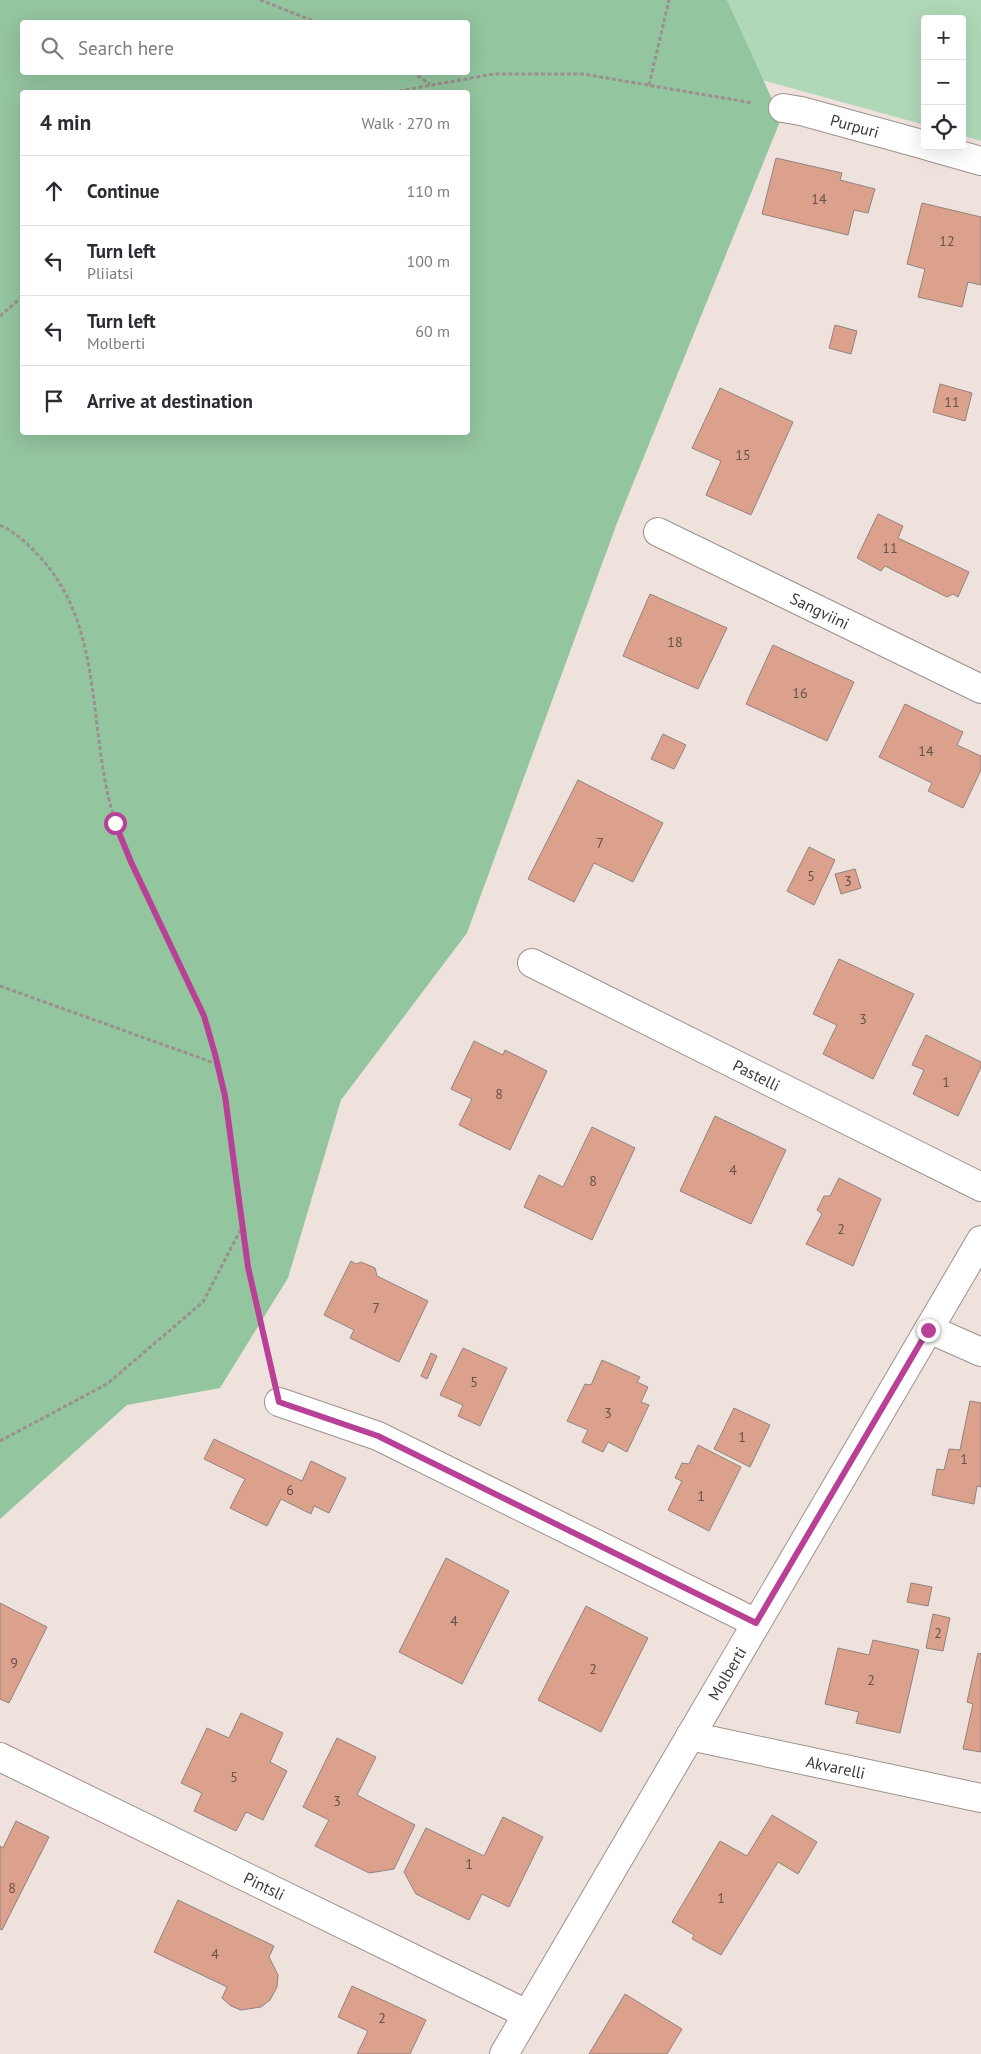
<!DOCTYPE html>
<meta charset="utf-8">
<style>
:root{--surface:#fff;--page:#f2f2f3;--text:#2b2b33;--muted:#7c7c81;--line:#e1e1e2}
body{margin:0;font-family:"PT Sans",sans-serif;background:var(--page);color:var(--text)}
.controls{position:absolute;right:15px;top:15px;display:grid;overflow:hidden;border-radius:5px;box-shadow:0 5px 20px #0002}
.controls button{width:45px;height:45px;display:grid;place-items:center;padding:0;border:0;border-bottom:1px solid var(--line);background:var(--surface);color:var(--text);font:25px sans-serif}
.stop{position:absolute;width:15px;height:15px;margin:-11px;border:4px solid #b84197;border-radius:50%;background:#fff}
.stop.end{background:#b84197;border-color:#fff;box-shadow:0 1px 5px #0008}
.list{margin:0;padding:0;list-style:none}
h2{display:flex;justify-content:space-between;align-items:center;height:65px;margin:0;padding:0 20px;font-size:21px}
h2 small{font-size:16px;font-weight:400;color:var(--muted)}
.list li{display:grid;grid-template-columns:32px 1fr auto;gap:15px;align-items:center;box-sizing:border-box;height:70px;padding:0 20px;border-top:1px solid var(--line)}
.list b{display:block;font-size:19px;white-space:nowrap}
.list p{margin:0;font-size:16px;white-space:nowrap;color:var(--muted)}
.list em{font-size:16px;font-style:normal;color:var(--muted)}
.icon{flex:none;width:28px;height:28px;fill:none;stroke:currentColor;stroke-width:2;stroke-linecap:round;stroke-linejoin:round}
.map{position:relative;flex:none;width:981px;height:2054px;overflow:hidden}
.search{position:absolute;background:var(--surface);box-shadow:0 5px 20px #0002;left:20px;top:20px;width:450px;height:55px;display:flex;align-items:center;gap:12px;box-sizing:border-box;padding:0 18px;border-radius:5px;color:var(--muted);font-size:19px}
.panel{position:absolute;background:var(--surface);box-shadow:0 5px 20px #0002;left:20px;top:90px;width:450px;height:345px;border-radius:5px}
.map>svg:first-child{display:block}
.green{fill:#afd8b8}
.forest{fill:#93c59f;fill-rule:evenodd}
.building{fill:#dba18d;stroke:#90837f}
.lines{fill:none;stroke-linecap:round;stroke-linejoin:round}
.minor-casing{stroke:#9e928e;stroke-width:30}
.path{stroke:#9a908d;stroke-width:3;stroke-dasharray:4 2.5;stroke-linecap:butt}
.minor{stroke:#fff;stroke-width:28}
.route{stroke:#b84197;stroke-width:6}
.labels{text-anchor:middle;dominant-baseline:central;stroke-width:5;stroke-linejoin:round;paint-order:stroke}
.number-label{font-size:14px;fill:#64524b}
.street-label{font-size:16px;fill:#3d3735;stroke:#fdefea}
</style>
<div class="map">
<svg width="981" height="2054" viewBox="0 0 981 2054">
<rect width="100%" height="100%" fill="#efe2dd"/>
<!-- green -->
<path class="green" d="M727 0H981V141L962 135V19H925V125L762 80Z"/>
<!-- forest -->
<path class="forest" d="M0 0H727L781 119 617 523 467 933 341 1100 288 1278 220 1388 127 1405 0 1519ZM22 22H468V72H22ZM22 92H468V432H22Z"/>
<!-- building -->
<g class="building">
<path d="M776 158 842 173 840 180 875 189 868 213 854 210 848 235 762 214Z"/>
<path d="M922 203 981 217V285L968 282 962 307 918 297 925 269 907 264Z"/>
<path d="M835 325 857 331 851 354 829 348Z"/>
<path d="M940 384 972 393 965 421 933 412Z"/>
<path d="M720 388 793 422 751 515 706 495 721 461 692 448Z"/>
<path d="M878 514 903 526 898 538 969 572 958 597 953 594 947 597 885 566 881 571 857 558Z"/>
<path d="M650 594 727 628 698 689 623 656Z"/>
<path d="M773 645 854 682 827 741 746 704Z"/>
<path d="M905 704 963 732 957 745 981 756V770L963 808 928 791 932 783 879 757Z"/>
<path d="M663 734 686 745 674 769 651 759Z"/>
<path d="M578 780 663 823 633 882 594 863 574 902 528 879Z"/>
<path d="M809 847 835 860 814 905 787 891Z"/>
<path d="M855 869 861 888 841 894 835 874Z"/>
<path d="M839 959 914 994 873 1079 823 1054 837 1025 813 1014Z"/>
<path d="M926 1035 981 1062V1067L958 1116 913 1094 924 1070 912 1065Z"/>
<path d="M474 1041 503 1055 505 1050 547 1071 510 1150 459 1125 472 1099 451 1089Z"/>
<path d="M715 1116 786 1150 751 1224 680 1191Z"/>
<path d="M592 1127 635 1148 592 1240 524 1207 539 1175 563 1187Z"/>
<path d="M839 1178 881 1199 853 1266 806 1244 822 1214 817 1210 824 1196H830Z"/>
<path d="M351 1261 356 1264 361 1262 375 1268 377 1276 428 1301 399 1362 350 1338 354 1330 324 1315Z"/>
<path d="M463 1348 507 1368 480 1426 458 1416 463 1405 440 1395Z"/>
<path d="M431 1353 437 1356 427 1379 421 1376Z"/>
<path d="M602 1360 640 1377 637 1382 648 1387 641 1402 649 1405 627 1452 608 1442 603 1452 582 1442 588 1430 567 1421 585 1384 591 1385Z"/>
<path d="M970 1401 981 1403V1487L977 1486 974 1504 932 1495 937 1469 944 1470 949 1449 960 1450Z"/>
<path d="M734 1408 770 1425 750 1467 714 1449Z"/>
<path d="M214 1439 302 1481 311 1461 346 1478 329 1513 314 1506 311 1514 281 1499 267 1526 230 1508 245 1479 204 1459Z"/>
<path d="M698 1445 741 1467 709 1531 668 1510 682 1481 675 1478 682 1463 689 1464Z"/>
<path d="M446 1558 509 1591 462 1684 399 1652Z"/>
<path d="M911 1583 932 1587 928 1606 907 1602Z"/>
<path d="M0 1603 47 1627 9 1703 0 1699Z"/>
<path d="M586 1606 648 1638 601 1732 538 1700Z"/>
<path d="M933 1614 950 1618 943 1651 926 1648Z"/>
<path d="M873 1640 919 1650 900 1733 856 1723 859 1712 825 1704 838 1648 869 1655Z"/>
<path d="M978 1653 981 1654V1752L963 1749 973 1704 967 1702Z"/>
<path d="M241 1713 283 1733 270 1762 287 1771 263 1820 246 1812 236 1831 194 1811 202 1793 181 1783 207 1728 229 1738Z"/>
<path d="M337 1738 376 1757 357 1795 415 1825 394 1869 369 1873 315 1846 329 1820 303 1807Z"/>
<path d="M772 1815 817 1842 798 1874 778 1862 721 1955 692 1939 694 1935 672 1922 720 1841 747 1856Z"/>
<path d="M503 1817 543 1837 509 1907 482 1894 469 1920 416 1894 404 1872 426 1828 484 1856Z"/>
<path d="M16 1821 49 1837 2 1930 0 1929V1846L3 1848Z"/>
<path d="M178 1900 274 1946 269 1957 278 1975 277 1987 270 2000 261 2007 241 2010 231 2006 222 1998 227 1987 154 1952Z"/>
<path d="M352 1986 426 2020 410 2054H357L368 2031 338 2017Z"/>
<path d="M625 1994 682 2029 667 2054H589Z"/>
</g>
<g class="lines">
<!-- minor casing -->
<g class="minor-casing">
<g id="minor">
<path id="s1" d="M783 108 801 111 925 145"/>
<path d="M928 146 981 161"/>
<path id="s2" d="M658 532 981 689"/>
<path id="s3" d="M532 963 981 1187"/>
<path d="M929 1329 981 1352"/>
<path d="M279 1402 378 1436 756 1623"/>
<path id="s4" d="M690 1736 981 1798"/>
<path id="s5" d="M0 1757 527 2014"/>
<path id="s6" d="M504 2054 981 1240"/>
</g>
</g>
<!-- path -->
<g class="path">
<path d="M260 0 316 22"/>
<path d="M412 72 430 84"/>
<path d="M649 85 669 0"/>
<path d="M393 92 494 74H583L753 103"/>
<path d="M0 316 22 297"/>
<path d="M0 525C15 532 28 544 39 556 107 629 86 735 116 824 132 872 158 918 180 964 189 982 199 999 205 1018 231 1098 235 1182 248 1265 253 1300 264 1336 272 1371"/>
<path d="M0 986 217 1064"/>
<path d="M0 1441 107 1384 203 1302 242 1227"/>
</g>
<!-- minor -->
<use href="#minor" class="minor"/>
</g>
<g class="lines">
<!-- route -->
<path class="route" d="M115 823 131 862 204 1016 215 1054 225 1096 248 1267 279 1402 378 1436 756 1623 928 1330"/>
</g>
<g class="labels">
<!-- number labels -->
<g class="number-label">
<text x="819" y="199">14</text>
<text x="947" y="241">12</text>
<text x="952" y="402">11</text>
<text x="743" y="455">15</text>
<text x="890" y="548">11</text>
<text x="675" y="642">18</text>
<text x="800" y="693">16</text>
<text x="926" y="751">14</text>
<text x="600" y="843">7</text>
<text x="811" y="876">5</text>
<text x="848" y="881">3</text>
<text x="863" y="1019">3</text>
<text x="946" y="1082">1</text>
<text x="499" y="1094">8</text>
<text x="733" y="1170">4</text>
<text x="593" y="1181">8</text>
<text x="841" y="1229">2</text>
<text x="376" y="1308">7</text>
<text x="474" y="1382">5</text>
<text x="608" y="1413">3</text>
<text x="742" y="1437">1</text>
<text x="964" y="1459">1</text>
<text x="290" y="1490">6</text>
<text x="701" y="1496">1</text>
<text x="454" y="1621">4</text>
<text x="938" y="1633">2</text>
<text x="14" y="1663">9</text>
<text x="593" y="1669">2</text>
<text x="871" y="1680">2</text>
<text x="234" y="1777">5</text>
<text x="337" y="1801">3</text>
<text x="469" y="1864">1</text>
<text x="12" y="1888">8</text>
<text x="721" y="1898">1</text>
<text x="215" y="1954">4</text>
<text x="382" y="2018">2</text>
</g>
<!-- street labels -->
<g class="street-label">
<text stroke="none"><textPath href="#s1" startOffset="74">Purpuri</textPath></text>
<text stroke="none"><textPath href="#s2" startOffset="180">Sangviini</textPath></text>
<text stroke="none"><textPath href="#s3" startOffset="251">Pastelli</textPath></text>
<text stroke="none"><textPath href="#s6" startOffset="441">Molberti</textPath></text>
<text stroke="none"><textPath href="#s4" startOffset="149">Akvarelli</textPath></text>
<text stroke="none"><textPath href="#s5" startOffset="294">Pintsli</textPath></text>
</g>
</g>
</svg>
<div class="controls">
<button>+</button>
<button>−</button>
<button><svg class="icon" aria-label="locate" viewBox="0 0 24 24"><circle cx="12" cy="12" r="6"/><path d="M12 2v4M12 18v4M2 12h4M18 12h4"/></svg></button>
</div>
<div class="stop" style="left:115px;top:823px"></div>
<div class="stop end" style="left:928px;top:1330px"></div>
<div class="search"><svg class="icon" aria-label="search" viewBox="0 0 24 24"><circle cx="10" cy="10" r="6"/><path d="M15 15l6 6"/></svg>Search here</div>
<section class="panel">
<h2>4 min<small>Walk · 270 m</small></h2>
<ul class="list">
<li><svg class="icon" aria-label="ahead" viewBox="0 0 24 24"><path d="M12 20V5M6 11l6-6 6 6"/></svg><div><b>Continue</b></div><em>110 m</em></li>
<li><svg class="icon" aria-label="left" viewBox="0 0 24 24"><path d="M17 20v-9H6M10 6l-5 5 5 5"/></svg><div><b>Turn left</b><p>Pliiatsi</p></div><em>100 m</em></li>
<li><svg class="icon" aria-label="left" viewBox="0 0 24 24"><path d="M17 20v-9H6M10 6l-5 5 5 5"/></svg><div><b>Turn left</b><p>Molberti</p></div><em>60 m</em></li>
<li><svg class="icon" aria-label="arrive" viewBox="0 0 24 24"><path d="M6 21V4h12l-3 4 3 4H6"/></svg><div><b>Arrive at destination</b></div></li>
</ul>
</section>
</div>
